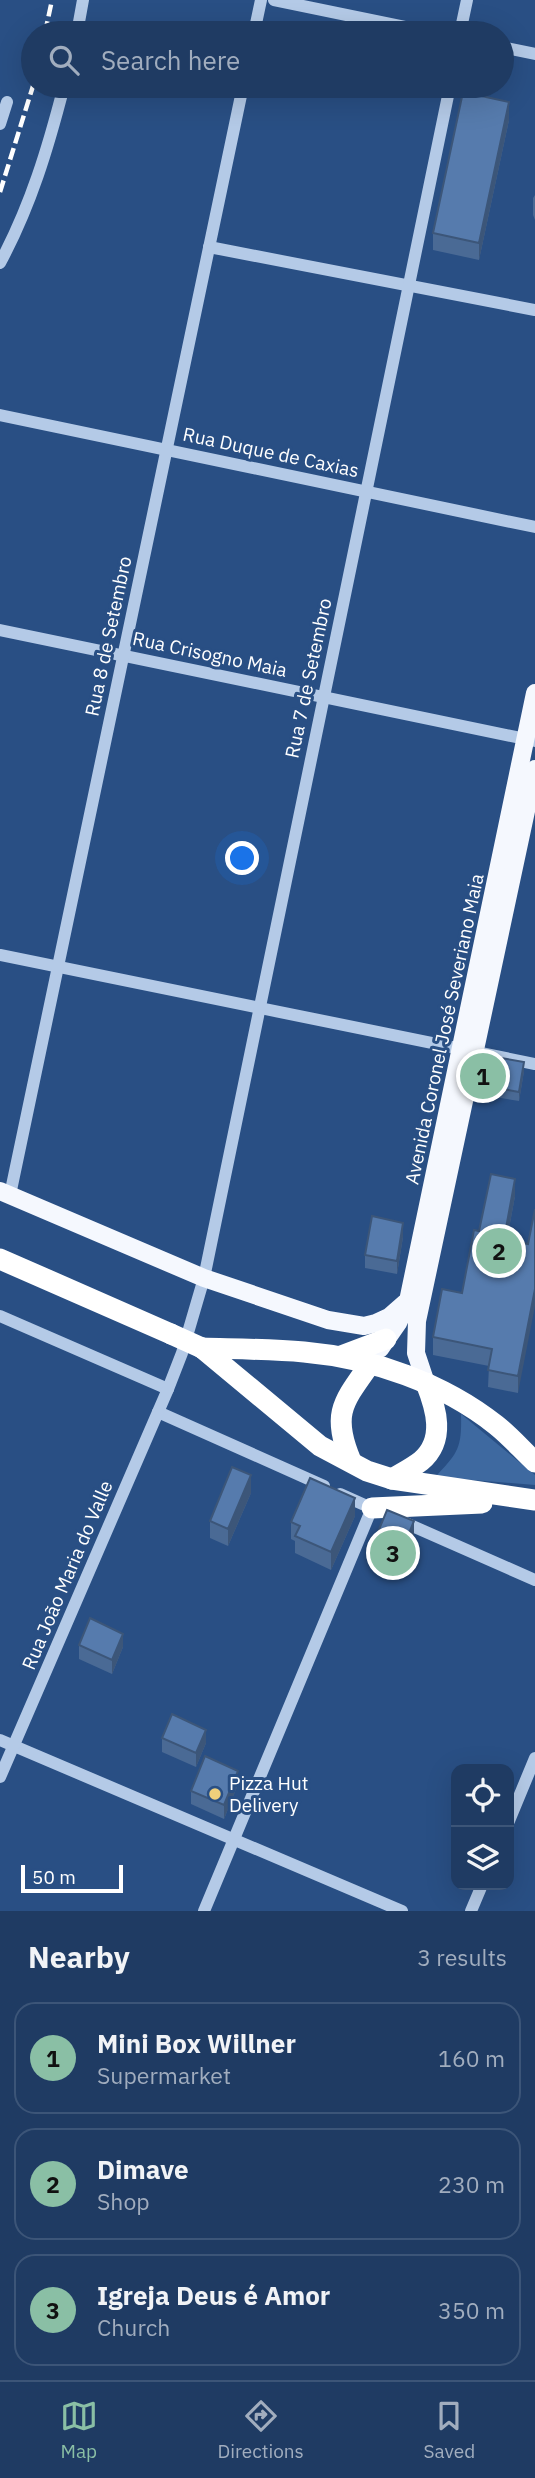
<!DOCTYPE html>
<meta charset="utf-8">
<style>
:root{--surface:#1f3b63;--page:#2c466c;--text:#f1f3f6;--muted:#a1adbe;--line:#3c5578;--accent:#8abfa5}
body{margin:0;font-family:"IBM Plex Sans",sans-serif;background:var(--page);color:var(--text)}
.controls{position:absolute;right:21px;bottom:21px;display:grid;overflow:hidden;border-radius:14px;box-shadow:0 7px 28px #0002}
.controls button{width:63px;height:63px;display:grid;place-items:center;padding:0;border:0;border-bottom:2px solid var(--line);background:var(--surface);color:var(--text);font:35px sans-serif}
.scale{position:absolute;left:21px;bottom:18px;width:102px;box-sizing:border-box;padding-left:7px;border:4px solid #fff;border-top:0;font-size:19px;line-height:24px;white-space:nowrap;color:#fff;-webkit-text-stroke:5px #294f84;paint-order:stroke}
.you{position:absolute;left:243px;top:859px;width:24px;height:24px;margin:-18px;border:5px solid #fff;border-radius:50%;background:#1a73e8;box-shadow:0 0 0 10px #1a73e833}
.badge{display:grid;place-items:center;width:46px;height:46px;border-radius:50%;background:var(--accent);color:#111;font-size:23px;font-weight:700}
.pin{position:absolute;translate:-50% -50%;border:4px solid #fff;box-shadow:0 2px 7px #0006}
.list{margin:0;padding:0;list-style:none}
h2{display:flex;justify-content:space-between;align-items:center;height:91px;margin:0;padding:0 28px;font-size:30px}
h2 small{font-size:23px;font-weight:400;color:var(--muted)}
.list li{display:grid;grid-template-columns:46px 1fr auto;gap:21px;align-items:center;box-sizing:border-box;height:112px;margin:0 14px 14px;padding:0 14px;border:2px solid var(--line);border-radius:21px}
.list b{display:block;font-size:26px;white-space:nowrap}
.list p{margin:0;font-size:23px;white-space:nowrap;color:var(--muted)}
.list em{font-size:23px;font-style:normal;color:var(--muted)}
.icon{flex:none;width:38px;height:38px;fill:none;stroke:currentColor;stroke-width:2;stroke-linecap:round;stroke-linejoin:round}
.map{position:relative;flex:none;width:535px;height:1911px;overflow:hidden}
.search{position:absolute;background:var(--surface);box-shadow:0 7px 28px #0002;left:21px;right:21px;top:21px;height:77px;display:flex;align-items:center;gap:18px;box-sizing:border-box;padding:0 24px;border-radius:38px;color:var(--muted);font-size:26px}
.sheet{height:469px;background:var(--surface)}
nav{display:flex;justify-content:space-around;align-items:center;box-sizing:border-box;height:98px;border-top:2px solid var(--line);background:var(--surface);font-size:19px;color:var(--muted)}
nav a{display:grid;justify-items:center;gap:4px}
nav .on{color:var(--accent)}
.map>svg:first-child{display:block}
.green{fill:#3e69a0}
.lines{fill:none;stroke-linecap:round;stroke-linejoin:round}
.minor{stroke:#b4cae7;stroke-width:12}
.major{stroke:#f5f8fe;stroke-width:18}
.highway{stroke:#fff;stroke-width:21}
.rail{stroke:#fff;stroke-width:4.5;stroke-dasharray:12 5;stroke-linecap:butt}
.highway-bridge{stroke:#fff;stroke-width:21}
.wall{fill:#4a6a95}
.shaded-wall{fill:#3c5679}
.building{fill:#567bad;stroke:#3c5679;stroke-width:2}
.poi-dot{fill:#eecf7b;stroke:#294f84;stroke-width:2.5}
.labels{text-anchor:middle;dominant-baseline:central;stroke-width:6;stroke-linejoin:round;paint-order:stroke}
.street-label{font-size:19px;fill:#fff;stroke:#294f84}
.poi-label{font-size:19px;fill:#fff;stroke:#294f84;text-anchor:start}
</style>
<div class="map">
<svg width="535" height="1911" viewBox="0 0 535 1911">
<rect width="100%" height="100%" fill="#294f84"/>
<!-- green -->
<path class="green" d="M461 1414 535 1475V1485L435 1477C458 1453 462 1448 461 1414Z"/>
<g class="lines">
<!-- minor -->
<g class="minor">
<path d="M274 0 434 33"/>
<path d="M77 33 83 0"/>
<path d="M254 33 261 0"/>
<path d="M460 33 467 0"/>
<path d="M502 47 535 54"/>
<path d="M0 124 7 102"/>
<path d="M209 247 535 310"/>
<path d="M0 263C31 205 48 148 64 86"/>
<path d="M0 415 535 527"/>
<path d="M0 630 535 741"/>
<path d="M0 955 535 1064"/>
<path d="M10 1195 243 86"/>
<path d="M0 1316 168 1389"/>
<path d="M158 1412 324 1486"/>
<path d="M340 1494 378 1511"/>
<path d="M401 1521 535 1580"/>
<path d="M0 1740 402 1911"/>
<path d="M0 1777 168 1389 182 1353 204 1278 450 86"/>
<path d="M509 1821 535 1758"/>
<path d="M204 1911 372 1508"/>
<path d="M471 1911 482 1885"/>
</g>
<!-- major -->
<g class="major">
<path d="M0 1191 204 1278 328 1320 364 1326 376 1323 389 1317 405 1303"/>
<path d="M380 1349 398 1323 408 1301 535 693"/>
<path d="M426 1383 416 1353 417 1321 535 769"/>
</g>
<!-- highway -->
<g class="highway">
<path d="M0 1259 171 1334"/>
<path d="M202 1348 320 1446 367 1471 392 1479 535 1500"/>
<path d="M202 1348C236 1349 270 1349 304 1352 372 1358 443 1383 496 1425 510 1436 522 1450 535 1462"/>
<path d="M341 1356 386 1339"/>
<path d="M351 1461C331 1414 343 1402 370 1364"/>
<path d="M392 1479C402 1473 412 1468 421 1461 446 1440 436 1408 426 1383"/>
<path d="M372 1508 482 1503"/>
</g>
<!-- rail -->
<g class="rail">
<path d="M45 33 52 0"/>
<path d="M0 192 33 86"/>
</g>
<!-- highway-bridge -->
<path class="highway-bridge" d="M171 1334 202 1348"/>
</g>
<!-- wall -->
<g class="wall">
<path d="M509 120 479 260 433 250V233Z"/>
<path d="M535 195V220L533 215V198Z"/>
<path d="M524 1071 519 1101 477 1094V1084Z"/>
<path d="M515 1196 507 1239 528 1244 518 1393 488 1387 489 1366 433 1355V1337L462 1293Z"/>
<path d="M403 1237 397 1274 365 1268V1255Z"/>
<path d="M251 1493 228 1546 210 1538V1521Z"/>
<path d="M355 1516 331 1570 295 1553V1541L291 1539V1522Z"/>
<path d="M414 1539 398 1577 371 1566V1549Z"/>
<path d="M79 1645 123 1647 112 1674 79 1659Z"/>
<path d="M162 1738 206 1743 196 1767 162 1752Z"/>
<path d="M238 1784 224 1819 191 1804V1791Z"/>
</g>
<!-- shaded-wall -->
<g class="shaded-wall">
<path d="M509 102V120L479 260V243Z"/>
<path d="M524 1062V1071L519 1101V1092Z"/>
<path d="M515 1179V1196L504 1256V1239Z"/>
<path d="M403 1223V1237L397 1274V1261Z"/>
<path d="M535 1289V1306L518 1393V1376Z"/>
<path d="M251 1475V1493L228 1546V1529Z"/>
<path d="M355 1498V1516L331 1570V1552Z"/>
<path d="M414 1521V1539L398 1577V1560Z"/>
<path d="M123 1634V1647L112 1674V1660Z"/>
<path d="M206 1730V1743L196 1767V1753Z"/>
<path d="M238 1771V1784L224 1819V1805Z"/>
</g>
<!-- building -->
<g class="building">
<path d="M463 92 509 102 479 243 433 233Z"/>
<path d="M484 1055 524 1062 519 1092 477 1084Z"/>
<path d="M491 1174 515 1179 504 1239 528 1244 535 1209V1289L518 1376 488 1370 492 1349 433 1337 442 1289 462 1293 474 1230 479 1231Z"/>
<path d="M372 1216 403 1223 397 1261 365 1255Z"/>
<path d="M232 1467 251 1475 228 1529 210 1521Z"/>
<path d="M310 1478 355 1498 331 1552 295 1536 300 1526 291 1522Z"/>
<path d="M387 1510 414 1521 398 1560 371 1549Z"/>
<path d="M90 1618 123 1634 112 1660 79 1645Z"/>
<path d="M172 1714 206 1730 196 1753 162 1738Z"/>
<path d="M205 1756 238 1771 224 1805 191 1791Z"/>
</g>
<!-- markers -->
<circle class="poi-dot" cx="215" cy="1794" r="7"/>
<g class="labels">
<!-- street labels -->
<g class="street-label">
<text transform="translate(271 452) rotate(12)">Rua Duque de Caxias</text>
<text transform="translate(108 636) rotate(-78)">Rua 8 de Setembro</text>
<text transform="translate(210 654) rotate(12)">Rua Crisogno Maia</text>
<text transform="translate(308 678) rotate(-78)">Rua 7 de Setembro</text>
<text transform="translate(444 1029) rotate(-78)">Avenida Coronel José Severiano Maia</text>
<text transform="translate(67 1575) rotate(-67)">Rua João Maria do Valle</text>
</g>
<!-- poi labels -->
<g class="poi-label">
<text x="229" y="1783">Pizza Hut<tspan x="229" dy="22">Delivery</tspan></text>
</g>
</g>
</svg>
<div class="controls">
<button><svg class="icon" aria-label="locate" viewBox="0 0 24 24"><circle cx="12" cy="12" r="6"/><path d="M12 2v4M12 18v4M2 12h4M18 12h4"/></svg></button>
<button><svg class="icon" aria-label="layers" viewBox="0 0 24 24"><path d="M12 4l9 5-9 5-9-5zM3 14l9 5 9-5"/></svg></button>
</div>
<div class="scale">50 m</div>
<div class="you"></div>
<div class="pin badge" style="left:483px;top:1076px">1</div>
<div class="pin badge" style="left:499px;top:1251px">2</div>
<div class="pin badge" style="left:393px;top:1553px">3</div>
<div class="search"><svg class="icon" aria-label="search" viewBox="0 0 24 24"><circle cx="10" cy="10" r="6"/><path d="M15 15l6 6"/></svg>Search here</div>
</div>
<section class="sheet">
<h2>Nearby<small>3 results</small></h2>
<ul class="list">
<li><span class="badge">1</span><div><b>Mini Box Willner</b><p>Supermarket</p></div><em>160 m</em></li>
<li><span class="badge">2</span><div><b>Dimave</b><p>Shop</p></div><em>230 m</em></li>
<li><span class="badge">3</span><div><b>Igreja Deus é Amor</b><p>Church</p></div><em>350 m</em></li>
</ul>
</section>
<nav>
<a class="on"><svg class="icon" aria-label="map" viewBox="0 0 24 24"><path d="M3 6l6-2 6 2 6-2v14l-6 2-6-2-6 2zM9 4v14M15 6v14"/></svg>Map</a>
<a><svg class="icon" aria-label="directions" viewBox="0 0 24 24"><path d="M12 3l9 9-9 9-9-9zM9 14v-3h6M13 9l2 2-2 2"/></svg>Directions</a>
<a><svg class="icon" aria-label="saved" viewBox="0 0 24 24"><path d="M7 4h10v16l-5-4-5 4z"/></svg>Saved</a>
</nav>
